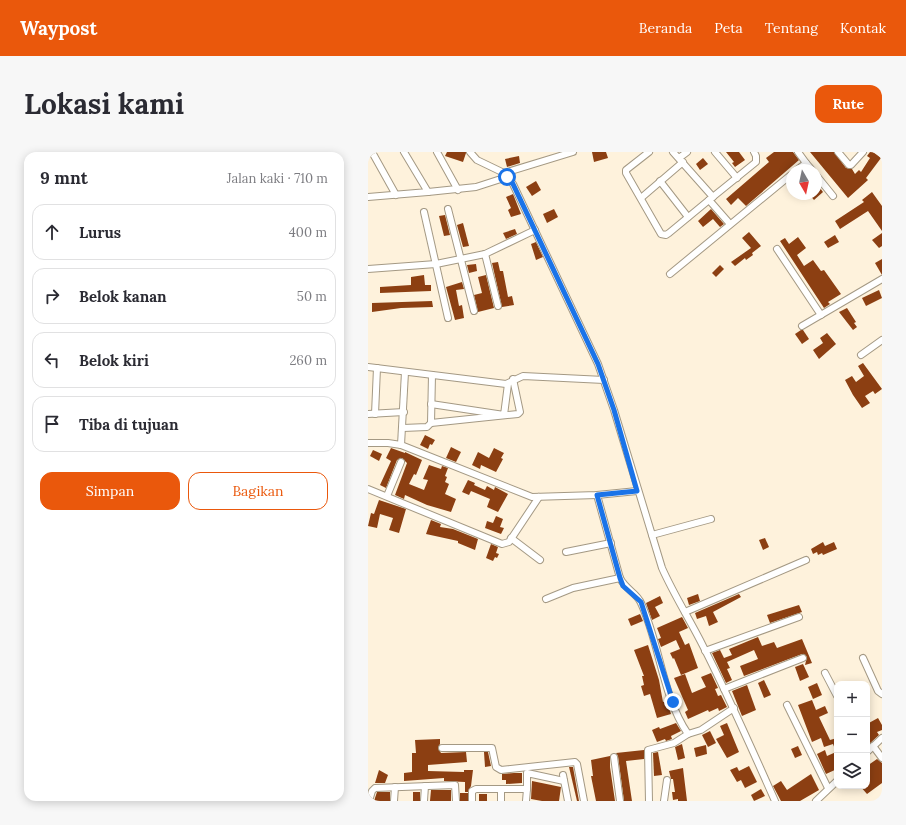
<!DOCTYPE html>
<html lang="id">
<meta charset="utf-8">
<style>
:root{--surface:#fff;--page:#f7f7f7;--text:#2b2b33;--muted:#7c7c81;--line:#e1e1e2;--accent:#ea580c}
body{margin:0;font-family:Lora,serif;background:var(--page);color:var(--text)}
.controls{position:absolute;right:12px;bottom:12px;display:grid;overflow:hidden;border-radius:8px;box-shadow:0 2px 10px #0003}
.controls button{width:36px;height:36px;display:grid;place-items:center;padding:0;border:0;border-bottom:1px solid var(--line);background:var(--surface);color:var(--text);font:20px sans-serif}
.compass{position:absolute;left:418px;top:12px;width:36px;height:36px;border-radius:50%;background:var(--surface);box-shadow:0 2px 10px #0003;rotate:171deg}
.stop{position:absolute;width:12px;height:12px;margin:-9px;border:3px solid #1a73e8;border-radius:50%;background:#fff}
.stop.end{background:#1a73e8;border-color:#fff;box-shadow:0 1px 4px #0008}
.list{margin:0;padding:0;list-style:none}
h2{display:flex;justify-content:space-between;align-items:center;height:52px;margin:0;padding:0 16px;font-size:17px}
h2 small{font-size:13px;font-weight:400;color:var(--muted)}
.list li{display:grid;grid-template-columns:26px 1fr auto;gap:12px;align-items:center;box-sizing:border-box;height:56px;margin:0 8px 8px;padding:0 8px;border:1px solid var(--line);border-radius:12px}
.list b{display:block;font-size:15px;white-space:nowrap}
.list em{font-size:13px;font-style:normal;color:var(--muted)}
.actions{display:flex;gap:8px;padding:12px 16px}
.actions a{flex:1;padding:9px 0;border:1px solid var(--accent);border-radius:12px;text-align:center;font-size:14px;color:var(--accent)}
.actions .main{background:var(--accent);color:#fff}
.icon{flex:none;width:22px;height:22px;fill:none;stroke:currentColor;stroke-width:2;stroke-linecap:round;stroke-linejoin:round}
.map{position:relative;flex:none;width:514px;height:649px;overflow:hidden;border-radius:12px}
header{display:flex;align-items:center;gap:24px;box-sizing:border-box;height:56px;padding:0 20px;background:var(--accent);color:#fff}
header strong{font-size:19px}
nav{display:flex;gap:22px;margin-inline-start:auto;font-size:14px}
.intro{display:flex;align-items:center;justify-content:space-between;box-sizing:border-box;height:96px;padding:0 24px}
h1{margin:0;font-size:28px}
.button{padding:10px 18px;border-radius:12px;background:var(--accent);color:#fff;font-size:14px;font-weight:700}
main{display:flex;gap:24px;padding:0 24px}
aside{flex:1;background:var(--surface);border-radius:12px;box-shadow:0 2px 10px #0003}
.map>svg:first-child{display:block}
.building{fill:#8c3f12}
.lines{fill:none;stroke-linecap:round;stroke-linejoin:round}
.minor-casing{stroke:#a49984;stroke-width:8}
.minor{stroke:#fff;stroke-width:6}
.route{stroke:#1a73e8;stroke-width:5}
</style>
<header>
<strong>Waypost</strong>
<nav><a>Beranda</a><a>Peta</a><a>Tentang</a><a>Kontak</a></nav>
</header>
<div class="intro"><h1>Lokasi kami</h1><a class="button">Rute</a></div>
<main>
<aside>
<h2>9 mnt<small>Jalan kaki · 710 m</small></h2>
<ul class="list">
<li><svg class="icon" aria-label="ahead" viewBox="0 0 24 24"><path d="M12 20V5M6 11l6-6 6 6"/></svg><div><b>Lurus</b></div><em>400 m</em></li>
<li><svg class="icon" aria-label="right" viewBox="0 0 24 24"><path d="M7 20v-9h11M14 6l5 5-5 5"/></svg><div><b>Belok kanan</b></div><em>50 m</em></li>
<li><svg class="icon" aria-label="left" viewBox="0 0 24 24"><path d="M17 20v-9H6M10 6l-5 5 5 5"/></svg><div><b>Belok kiri</b></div><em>260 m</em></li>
<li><svg class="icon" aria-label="arrive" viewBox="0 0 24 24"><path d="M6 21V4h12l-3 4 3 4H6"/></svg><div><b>Tiba di tujuan</b></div></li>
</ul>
<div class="actions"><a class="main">Simpan</a><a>Bagikan</a></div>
</aside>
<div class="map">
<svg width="514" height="649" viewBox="0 0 514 649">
<rect width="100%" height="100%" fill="#fef2dc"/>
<!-- building -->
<g class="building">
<path d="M79 0H98V1L95 10 77 4Z"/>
<path d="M224 0H238L240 6 226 10Z"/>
<path d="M358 0H371L377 8 367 15 364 11 366 10Z"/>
<path d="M406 0H425L431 8 378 54 370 46 363 53 358 47 401 10 398 6Z"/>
<path d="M442 0H466L478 16 484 17 487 22 491 18 493 20 502 6 499 4 502 0H505L513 6 498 26 500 28 480 46Z"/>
<path d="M151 4 152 11 139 15 137 7Z"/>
<path d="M335 6 340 12 332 18 328 12Z"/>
<path d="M168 29 173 38 164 44 158 35Z"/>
<path d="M448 31 455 40 446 48 441 42H448Z"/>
<path d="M504 40 514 54V79L500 59 472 77 467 69 496 50 494 48Z"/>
<path d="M145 42 153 62 143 65 140 58 143 56 138 45Z"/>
<path d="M186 57 190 65 179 71 175 62Z"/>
<path d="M343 57 356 72 352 75 345 67 335 75 330 69Z"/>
<path d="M77 63 82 83 76 84 71 64Z"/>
<path d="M95 71 101 94 95 95 89 73Z"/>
<path d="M147 77 149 82 138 87 135 81Z"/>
<path d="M381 80 393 94 384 101 385 103 378 108 377 106 367 114 363 110 383 96 374 86Z"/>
<path d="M514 81V94L511 96 504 88Z"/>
<path d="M467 83 471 90 460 96 456 90Z"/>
<path d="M430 85 438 96 429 103 436 114 445 108 453 119 456 118 473 142 460 150 462 152 456 156 412 89 417 86 421 92Z"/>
<path d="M168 90 175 105 168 108 163 92Z"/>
<path d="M514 107V123L507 111Z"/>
<path d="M130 110 132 119H135L140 145 144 144 146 153 134 155 124 111Z"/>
<path d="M108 112 109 119 101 121 99 113Z"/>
<path d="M352 113 356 117 348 125 344 121Z"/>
<path d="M56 123 57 133H63V139L12 141V135L43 133V125Z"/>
<path d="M118 123 126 156 110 160 106 143 114 141 110 125Z"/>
<path d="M94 130 96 137 88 138 91 154 94 153 96 166 87 168 78 135Z"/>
<path d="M511 138 514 146 498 154 494 146Z"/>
<path d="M64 149 65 155 33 156 4 160V151Z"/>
<path d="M479 156 488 170 486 171 489 175 485 178 471 160Z"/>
<path d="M433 178H435L441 187 434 192 427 182Z"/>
<path d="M459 181 468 192 451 207 445 198 455 191 452 186Z"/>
<path d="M495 211 514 237 507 242 505 239 497 244 502 251 494 256 485 243 477 228 484 224 488 230 496 224 490 214Z"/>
<path d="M57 283 67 288 64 293 62 292 60 297 52 293Z"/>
<path d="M83 295 93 300 88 310 78 306Z"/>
<path d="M23 296 37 301V300L54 308 48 323 46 322 41 332 56 338 60 328 55 327 61 313 73 317 74 314 80 316 77 324 79 325 77 330 81 332 77 342 88 347 83 360 59 353 37 343 36 347 27 343 39 311 34 306 29 308 18 336 12 333 23 309 18 306Z"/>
<path d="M126 296 136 301 133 306 135 307 128 320 113 313 112 317 104 313 110 300 121 306Z"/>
<path d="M5 298 14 302 11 309 2 304Z"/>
<path d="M100 328 107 331 106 333 117 338 119 334 126 338 127 335 140 342 130 360 119 355 122 347 103 339 101 343 94 340Z"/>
<path d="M11 348 38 357 31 381 21 378 25 366 12 362 9 376 0 374 3 361 6 362Z"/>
<path d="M128 364 135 367 132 375 136 376 133 382 117 376 119 369 125 371Z"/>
<path d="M63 368 73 372 72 375 85 377 110 387 107 398 90 391V389L58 382Z"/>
<path d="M397 386 401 395 395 398 391 388Z"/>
<path d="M455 390 457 394 466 390 469 397 455 403 454 401 450 403 449 400 445 402 443 397Z"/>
<path d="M123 392 130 395 128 401 131 402 129 406 127 405 125 409 118 406Z"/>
<path d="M330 442 332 449 321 453 319 446Z"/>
<path d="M371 442 373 445 345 460 350 470 341 474 338 464 329 467 327 461Z"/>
<path d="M292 444 295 451 287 455 292 464 284 468 278 451Z"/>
<path d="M431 453 434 460 402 471 399 463Z"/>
<path d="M272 462 275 469 263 474 260 467Z"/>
<path d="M314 465 320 476 311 480 317 493 321 491 330 516 313 523 306 506 305 507 302 501 312 497 308 488 293 495 290 487 293 486 289 476Z"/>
<path d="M390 485 394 494 406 490 409 496 434 487 444 511 437 513 439 505 434 502 376 524 372 514 390 507 386 498 359 510 362 516 359 517 364 528 358 531 344 501 352 498 356 506 364 503 361 497Z"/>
<path d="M280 493 291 528 295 550 299 549 303 562 289 566 282 542 276 544 273 534 276 533 274 524H276L266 498Z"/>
<path d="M435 512 441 525 432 529 427 515Z"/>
<path d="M343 521 350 536 347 537 350 544 353 543 359 555 351 559 350 556 341 560 340 558 320 567 317 560 320 558 306 526 317 522 324 541 338 535 333 525Z"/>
<path d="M396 528 403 543 396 546 390 531Z"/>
<path d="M449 531 454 543 445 547 440 535Z"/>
<path d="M379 533 388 558 374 564 364 539Z"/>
<path d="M444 548 448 558 457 554 460 561 451 565 462 588 469 586V617L458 622 449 602 457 598 459 604 468 600 465 592 456 595 453 586 444 590 430 553Z"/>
<path d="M510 566 514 573V578L509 580 511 583 499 594V572Z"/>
<path d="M308 571 313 579 303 584 304 587 298 589 297 587 289 590 284 578 291 575 292 577Z"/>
<path d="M359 571 371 600 359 606 348 587 356 583 352 574Z"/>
<path d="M342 579 348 591 340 595 334 583Z"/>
<path d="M72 587V592L70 596 73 601 98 600 99 610 60 613V619L96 620V618H105L103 634 100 640H97V630L76 629V626L36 629V621L44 620V601H48L47 588Z"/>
<path d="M314 592 317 606 310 608 307 595Z"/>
<path d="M338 593 339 602 328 605 326 596Z"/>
<path d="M430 594 434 603 427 606 423 597Z"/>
<path d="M276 598V607L258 609 264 649H256L250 604 248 601Z"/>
<path d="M116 600H120L123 614 117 615Z"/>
<path d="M290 600 294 623 286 624 285 601Z"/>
<path d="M242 604V615L247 649H228L223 624H225L223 608Z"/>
<path d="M509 607 514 611V631L499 642 492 634H499V614Z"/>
<path d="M381 614 389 630 377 636 373 628 369 630 362 618 369 615 371 619Z"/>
<path d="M201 615H205L211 649H209Z"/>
<path d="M315 616 319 649H310V647L305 648 304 640H307L305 627H303L301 619Z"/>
<path d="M11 618 20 623 17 631H7Z"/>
<path d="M146 621H154V631L138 632V628H134V622Z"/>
<path d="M443 622 451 638 432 649H413L405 634 413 629 419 638Z"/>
<path d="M164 629 193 635 191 649H174L163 647Z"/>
<path d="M393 637 397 644 386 649 383 643Z"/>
<path d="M63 638H83V649H62Z"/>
<path d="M9 640H22V649H6Z"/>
<rect x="45" y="640" width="7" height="9"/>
<rect x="92" y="641" width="8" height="8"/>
<rect x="111" y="642" width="8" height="7"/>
</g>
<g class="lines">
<!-- minor casing -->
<g class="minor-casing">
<g id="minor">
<path d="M4 0 28 43"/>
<path d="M69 0 90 38"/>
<path d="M102 0 109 8 136 21 205 0"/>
<path d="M281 0 258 18V21L293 82 298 83 301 81 341 48"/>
<path d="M305 0 345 45"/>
<path d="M347 0 369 26"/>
<path d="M470 0 481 13H483L495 0"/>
<path d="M311 6 319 0"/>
<path d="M438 11 444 18"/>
<path d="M429 18 438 11 430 0"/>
<path d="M136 21 145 32 230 212 246 258 294 416C306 443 322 468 335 494 361 545 384 597 407 649"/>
<path d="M448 23 465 44"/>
<path d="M292 29 320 65"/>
<path d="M60 40 108 35 139 25"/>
<path d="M0 45 60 40 36 0"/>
<path d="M273 46 315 10"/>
<path d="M80 57 106 159"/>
<path d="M56 60 80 166"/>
<path d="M362 72 341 48 388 10V4L386 0"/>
<path d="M409 97 453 163"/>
<path d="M117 102 130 154"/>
<path d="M0 117 68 112 117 102 167 78"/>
<path d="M302 122 424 22"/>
<path d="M434 174 514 127"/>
<path d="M493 203 514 188"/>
<path d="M0 215 138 232 155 224 236 228"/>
<path d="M63 252 136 263 140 232"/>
<path d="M0 262 36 260"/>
<path d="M7 262 9 216"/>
<path d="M63 271 64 223"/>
<path d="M35 276 59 275 63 271 150 262 152 260 145 227"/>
<path d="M0 291H20L33 293 164 345 229 343 269 339"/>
<path d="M33 293 37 220"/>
<path d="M0 337 134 392 141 390 171 345"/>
<path d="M229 343 252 426C257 437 269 441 273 451 292 492 294 544 320 582L333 578 366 556"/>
<path d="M19 344 33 310"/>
<path d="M284 383 343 367"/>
<path d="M143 386 172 408"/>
<path d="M198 400 243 391"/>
<path d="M178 447 205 436 252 426"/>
<path d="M317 460 438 408"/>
<path d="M337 499 431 465"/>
<path d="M495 506 510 539 514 542"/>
<path d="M457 521 469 544"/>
<path d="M356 537 435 506"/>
<path d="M419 553 460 636"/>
<path d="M505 594 514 606"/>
<path d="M74 596H124L128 615 133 618 207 610 209 612 216 649"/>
<path d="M499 600 514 586"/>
<path d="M246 605 252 649"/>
<path d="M195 623 200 649"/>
<path d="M159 637V621L196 629"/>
<path d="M1 649 4 639 7 636 87 633 88 649"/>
<path d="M26 649 27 635"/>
<path d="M56 649 57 634"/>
<path d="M104 649V639L108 637H159L158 649"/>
<path d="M133 649V637"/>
<path d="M281 649 280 598 306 591 320 582"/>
<path d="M296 649 299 628"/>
<path d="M448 649 469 629"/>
</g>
</g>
<!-- minor -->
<use href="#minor" class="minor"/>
</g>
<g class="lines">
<!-- route -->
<path class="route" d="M139 25 145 32 230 212 246 258 269 339 229 343 252 426 255 434 273 450 305 550"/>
</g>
</svg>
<div class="controls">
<button>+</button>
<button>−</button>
<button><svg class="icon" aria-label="layers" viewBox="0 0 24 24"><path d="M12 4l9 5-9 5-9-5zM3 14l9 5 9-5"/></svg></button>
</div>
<svg class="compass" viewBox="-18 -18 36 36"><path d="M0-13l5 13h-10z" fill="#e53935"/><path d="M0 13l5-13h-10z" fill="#7c7c81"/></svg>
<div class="stop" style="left:139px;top:25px"></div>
<div class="stop end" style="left:305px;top:550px"></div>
</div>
</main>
